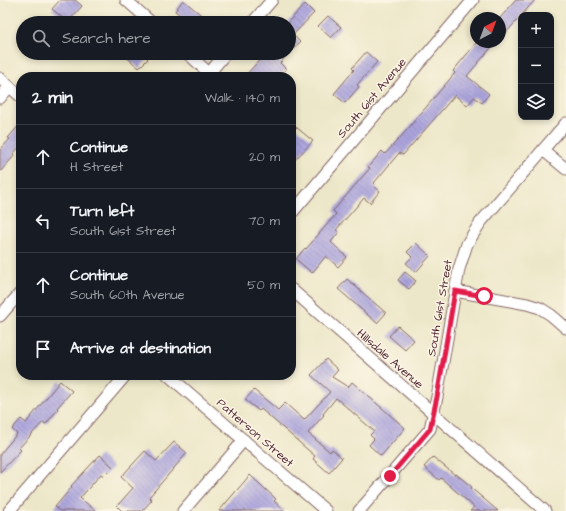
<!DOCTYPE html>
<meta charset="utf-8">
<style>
:root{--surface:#171b24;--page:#20242c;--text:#f1f3f6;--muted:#9ea1a6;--line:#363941}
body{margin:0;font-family:"Architects Daughter",sans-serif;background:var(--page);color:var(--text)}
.controls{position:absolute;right:12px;top:12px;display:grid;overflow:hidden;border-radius:8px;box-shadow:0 2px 6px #0003}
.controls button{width:36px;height:36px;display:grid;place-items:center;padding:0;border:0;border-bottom:1px solid var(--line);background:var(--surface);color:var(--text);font:20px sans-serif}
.compass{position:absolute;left:470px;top:12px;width:36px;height:36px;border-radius:50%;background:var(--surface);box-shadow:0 2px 6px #0003;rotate:41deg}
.stop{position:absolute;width:12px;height:12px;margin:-9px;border:3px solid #e11d48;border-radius:50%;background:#fff}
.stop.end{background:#e11d48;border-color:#fff;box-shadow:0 1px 4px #0008}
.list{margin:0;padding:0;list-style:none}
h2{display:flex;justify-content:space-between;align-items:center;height:52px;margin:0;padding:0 16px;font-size:17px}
h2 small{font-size:13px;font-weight:400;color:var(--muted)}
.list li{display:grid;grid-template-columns:26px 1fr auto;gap:12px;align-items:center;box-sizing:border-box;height:64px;padding:0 16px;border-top:1px solid var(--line)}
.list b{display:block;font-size:15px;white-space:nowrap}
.list p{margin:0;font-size:13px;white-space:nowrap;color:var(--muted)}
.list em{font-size:13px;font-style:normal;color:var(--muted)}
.icon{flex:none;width:22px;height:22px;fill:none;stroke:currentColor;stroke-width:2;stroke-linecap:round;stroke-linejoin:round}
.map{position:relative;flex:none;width:566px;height:511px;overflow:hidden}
.search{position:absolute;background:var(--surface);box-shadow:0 2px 6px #0003;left:16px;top:16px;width:280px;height:44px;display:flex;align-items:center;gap:10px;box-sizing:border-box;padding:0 14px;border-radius:22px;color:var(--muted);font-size:15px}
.panel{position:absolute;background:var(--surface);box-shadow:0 2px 6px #0003;left:16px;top:72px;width:280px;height:308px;border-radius:16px}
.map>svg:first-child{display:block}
.building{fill:url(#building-back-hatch)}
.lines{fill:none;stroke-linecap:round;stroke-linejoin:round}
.minor-casing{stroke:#836562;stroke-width:13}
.minor{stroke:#fff;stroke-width:11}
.route{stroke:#e11d48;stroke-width:5}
.labels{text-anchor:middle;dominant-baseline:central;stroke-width:3;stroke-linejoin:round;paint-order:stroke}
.street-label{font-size:12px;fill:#4a1f2b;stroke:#fcf5e5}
</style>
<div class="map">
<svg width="566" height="511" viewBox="0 0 566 511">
<defs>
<pattern id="building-back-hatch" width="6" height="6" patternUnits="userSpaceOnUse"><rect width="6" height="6" fill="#aca5dd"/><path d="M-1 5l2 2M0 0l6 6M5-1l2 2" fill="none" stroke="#8e86b3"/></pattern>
</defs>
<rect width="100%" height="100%" fill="#fcf5e5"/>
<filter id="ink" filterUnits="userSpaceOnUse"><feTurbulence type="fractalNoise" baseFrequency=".025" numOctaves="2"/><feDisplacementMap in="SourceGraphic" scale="8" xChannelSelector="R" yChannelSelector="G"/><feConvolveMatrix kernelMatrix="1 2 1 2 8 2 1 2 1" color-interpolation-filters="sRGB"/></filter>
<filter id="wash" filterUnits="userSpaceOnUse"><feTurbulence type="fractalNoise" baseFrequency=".012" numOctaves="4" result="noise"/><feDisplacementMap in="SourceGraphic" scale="16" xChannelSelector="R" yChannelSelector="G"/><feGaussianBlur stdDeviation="0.9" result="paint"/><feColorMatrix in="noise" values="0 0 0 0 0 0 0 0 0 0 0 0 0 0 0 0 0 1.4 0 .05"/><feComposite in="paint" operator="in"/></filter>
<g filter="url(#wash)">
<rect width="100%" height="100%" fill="#ede7c9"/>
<g id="blocks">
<!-- building -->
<g class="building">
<path d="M60 0H75L82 6 68 22 52 9Z"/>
<path d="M183 0 211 23H190L175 11Z"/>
<path d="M516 0H535L505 34 500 29V18Z"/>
<path d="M305 4 314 13 293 35 300 42 280 63 286 69 279 77H244L266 53H289V21Z"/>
<path d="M328 16 341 27 331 38 318 26Z"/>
<path d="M477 42H496L467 76 489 94 482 103 474 97 467 106 455 95 403 155 399 153 374 183 375 184 374 186 380 191 370 203 364 198 336 230 339 232 331 242 347 257 338 267 326 256 312 273 296 259 305 248 306 249 336 214 333 211 370 168 368 167 382 151 385 154 406 131 455 73 453 71Z"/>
<path d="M366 52 377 62 357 85 359 87 345 103 334 94 354 70 352 68Z"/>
<path d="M122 53H142L148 59 139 68Z"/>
<path d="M21 123V145L13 154 14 156 0 172V150L10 139 8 138Z"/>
<path d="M296 127 313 141 291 164V134Z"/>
<path d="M416 243 430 256 416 272 406 263 412 257 407 252Z"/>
<path d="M405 272 416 281 409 289 398 280Z"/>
<path d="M347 279 386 313 377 323 338 289Z"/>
<path d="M398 326 414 340 405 350 389 336Z"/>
<path d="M326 359 338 370 332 377 348 387 352 382 405 428 381 456 369 445 374 439 370 435 374 431 336 398 323 414 324 415 308 433 330 452 332 449 342 458 329 473 313 459 315 456 261 409 259 411 245 400 254 390 278 410 285 403 304 420 330 392 311 375Z"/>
<path d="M60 381 72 391 57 408 58 409 46 424 43 422 19 448 21 450 0 472V454L17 434 12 429 21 419 26 423Z"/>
<path d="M174 442 187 453 149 497 152 500 142 511H122L117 506 133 488 121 477 145 451 156 461Z"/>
<path d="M100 455 113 467 104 476 101 474 80 498 96 511H60L55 507 72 487 71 486Z"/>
<path d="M433 457 455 475 456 474 472 487 471 488 498 511H470L474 507 441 478 439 480 424 467Z"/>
<path d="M250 475 276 499 274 501 285 511H219Z"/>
</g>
</g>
</g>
<g filter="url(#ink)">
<use href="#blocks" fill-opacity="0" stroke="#836562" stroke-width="1"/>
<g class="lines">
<!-- minor casing -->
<g class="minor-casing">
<g id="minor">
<path d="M126 0 152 23"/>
<path d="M252 23 272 0"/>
<path d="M187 53 209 73"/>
<path d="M206 77 226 53"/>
<path d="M0 78 21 97"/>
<path d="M0 98 9 87"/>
<path d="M543 150 566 169"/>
<path d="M291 214 473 0"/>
<path d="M291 289 545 511"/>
<path d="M455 291 527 304 540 308 551 315 566 328"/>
<path d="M0 316 21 292"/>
<path d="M168 375 326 511"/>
<path d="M9 511 126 375"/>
<path d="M183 511 244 440"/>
<path d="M359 511 430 429 437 397 459 269 467 244 480 223 566 123"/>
</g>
</g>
<!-- minor -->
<use href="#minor" class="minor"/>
</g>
</g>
<g class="lines" filter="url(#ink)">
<!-- route -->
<path class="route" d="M390 476 430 429 437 397 455 291 484 296"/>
</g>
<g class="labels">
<!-- street labels -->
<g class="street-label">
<text transform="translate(372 98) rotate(-50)">South 61st Avenue</text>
<text transform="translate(440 308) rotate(-80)">South 61st Street</text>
<text transform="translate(390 359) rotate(41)">Hillsdale Avenue</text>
<text transform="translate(255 433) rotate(41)">Patterson Street</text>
</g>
</g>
</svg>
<div class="controls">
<button>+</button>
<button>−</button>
<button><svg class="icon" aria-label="layers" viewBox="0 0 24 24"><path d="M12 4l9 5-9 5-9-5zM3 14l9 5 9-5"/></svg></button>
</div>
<svg class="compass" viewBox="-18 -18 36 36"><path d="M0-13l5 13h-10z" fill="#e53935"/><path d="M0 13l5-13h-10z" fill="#9ea1a6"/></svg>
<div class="stop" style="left:484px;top:296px"></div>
<div class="stop end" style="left:390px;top:476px"></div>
<div class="search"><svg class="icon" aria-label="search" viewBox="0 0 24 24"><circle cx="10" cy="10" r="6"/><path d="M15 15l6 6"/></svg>Search here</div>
<section class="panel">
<h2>2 min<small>Walk · 140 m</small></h2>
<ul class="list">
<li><svg class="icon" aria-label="ahead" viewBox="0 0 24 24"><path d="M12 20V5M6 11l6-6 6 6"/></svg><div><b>Continue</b><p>H Street</p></div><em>20 m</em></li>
<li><svg class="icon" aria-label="left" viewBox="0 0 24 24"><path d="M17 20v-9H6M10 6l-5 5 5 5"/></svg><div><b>Turn left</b><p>South 61st Street</p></div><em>70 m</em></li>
<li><svg class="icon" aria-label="ahead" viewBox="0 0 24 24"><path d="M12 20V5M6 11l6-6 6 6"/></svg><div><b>Continue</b><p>South 60th Avenue</p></div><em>50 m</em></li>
<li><svg class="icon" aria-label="arrive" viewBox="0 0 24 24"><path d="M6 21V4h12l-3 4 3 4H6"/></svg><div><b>Arrive at destination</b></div></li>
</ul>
</section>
</div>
